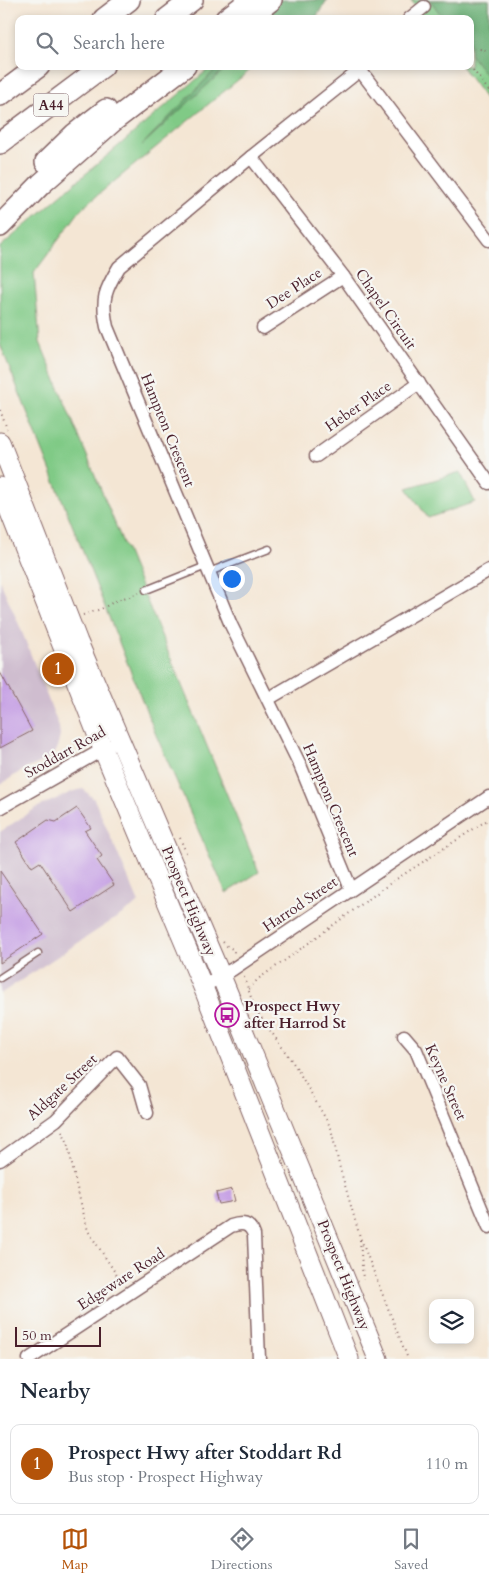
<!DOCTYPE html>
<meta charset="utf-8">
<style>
:root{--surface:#fff;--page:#f2f2f3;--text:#1f2937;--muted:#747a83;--line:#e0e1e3;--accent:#b45309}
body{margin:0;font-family:Cardo,serif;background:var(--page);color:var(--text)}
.controls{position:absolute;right:15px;bottom:15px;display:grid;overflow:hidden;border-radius:10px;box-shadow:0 2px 8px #0003}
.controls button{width:45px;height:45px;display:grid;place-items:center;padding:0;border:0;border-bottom:1px solid var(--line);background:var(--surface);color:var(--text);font:25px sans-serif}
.scale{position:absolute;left:15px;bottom:12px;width:86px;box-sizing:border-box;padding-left:5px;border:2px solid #4a1f2b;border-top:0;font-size:14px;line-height:18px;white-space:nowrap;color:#4a1f2b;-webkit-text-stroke:4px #f6f6f2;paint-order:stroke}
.you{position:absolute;left:231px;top:578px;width:18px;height:18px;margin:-12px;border:4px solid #fff;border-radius:50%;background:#1a73e8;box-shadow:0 0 0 8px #1a73e833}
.badge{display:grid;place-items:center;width:32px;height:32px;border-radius:50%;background:var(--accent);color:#fff;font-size:16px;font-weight:700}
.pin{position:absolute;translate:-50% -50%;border:2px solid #fff;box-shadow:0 1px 5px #0006}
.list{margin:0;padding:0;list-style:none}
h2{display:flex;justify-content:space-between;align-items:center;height:65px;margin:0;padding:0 20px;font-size:21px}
h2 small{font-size:16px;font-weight:400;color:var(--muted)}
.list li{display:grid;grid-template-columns:32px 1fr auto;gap:15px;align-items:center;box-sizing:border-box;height:80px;margin:0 10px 10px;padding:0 10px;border:1px solid var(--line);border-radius:10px}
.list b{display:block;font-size:19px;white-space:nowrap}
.list p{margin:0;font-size:16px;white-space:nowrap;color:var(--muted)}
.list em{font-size:16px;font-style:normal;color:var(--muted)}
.icon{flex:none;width:28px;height:28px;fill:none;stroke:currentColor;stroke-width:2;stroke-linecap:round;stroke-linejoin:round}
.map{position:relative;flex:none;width:489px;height:1359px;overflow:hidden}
.search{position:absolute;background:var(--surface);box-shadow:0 2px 8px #0003;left:15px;right:15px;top:15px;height:55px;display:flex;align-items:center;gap:12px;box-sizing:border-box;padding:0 18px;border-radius:10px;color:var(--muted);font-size:19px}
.sheet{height:155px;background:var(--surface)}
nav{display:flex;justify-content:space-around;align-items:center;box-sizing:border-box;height:70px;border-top:1px solid var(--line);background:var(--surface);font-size:14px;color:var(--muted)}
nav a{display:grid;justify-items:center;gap:2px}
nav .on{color:var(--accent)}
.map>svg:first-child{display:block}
.industrial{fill:#cfbdcf}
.green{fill:#80ca86;stroke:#657458}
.forest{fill:#68ae73;stroke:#59664f}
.building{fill:#c49de4}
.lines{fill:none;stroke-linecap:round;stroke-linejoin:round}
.lane-casing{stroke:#866566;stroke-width:9}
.street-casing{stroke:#866566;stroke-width:15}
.primary-casing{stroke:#866566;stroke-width:21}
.highway-casing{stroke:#866566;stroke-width:24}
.path{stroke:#866566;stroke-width:2;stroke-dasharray:1 4;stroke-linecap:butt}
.lane{stroke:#fff;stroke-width:6}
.street{stroke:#fff;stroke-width:12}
.primary{stroke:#fff;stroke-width:19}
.highway{stroke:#fff;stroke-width:21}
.labels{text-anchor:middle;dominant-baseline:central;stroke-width:4.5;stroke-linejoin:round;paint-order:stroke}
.shield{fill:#f6f6f2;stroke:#7e6067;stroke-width:1}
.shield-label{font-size:14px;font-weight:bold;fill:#4a1f2b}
.street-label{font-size:15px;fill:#4a1f2b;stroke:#f6f6f2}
.poi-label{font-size:15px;font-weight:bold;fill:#4a1f2b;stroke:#f6f6f2;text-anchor:start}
</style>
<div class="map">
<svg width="489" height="1359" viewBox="0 0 489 1359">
<rect width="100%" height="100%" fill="#f6f6f2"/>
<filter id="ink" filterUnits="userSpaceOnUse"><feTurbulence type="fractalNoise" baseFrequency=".02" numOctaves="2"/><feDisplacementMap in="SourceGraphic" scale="10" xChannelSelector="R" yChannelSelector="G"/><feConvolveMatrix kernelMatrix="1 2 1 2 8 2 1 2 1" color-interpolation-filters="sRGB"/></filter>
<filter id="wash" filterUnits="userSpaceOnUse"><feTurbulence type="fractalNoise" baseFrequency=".0096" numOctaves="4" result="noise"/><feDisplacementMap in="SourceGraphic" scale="20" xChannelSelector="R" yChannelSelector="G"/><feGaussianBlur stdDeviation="1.12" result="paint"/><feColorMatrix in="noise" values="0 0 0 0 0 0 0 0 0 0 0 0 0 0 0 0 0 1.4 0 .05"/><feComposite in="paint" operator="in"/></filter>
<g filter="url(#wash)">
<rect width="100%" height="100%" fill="#f4e6d4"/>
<!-- industrial -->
<g class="industrial">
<path d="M0 581 20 627 59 727 60 736 56 751 47 760 21 771 0 785Z"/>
<path d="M83 789 94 799 139 903 0 994V832L36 808 74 791Z"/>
</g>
<!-- green -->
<g class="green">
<path d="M411 0H489V104L461 66H470V19H425Z"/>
<path d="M212 66H255L82 208 34 273 40 342 259 872 226 893 156 735 0 344V247Z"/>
<path d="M460 472 475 502 428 518 407 488Z"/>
</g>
<!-- forest -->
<g class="forest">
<path d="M247 0H327L315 19H248Z"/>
<path d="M430 0H489V79L470 54V19H444Z"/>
<path d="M219 66H228L142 145Z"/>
</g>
<g id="blocks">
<!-- building -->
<g class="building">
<path d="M0 672 32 731 0 748Z"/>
<path d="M77 808 91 828 85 831 102 856 97 860 114 885 73 912 40 862 32 867 16 842 48 820 56 822Z"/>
<path d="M0 871 43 934 0 963Z"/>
<path d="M232 1189 235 1201 219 1204 216 1193Z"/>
</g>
</g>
</g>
<g filter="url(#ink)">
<use href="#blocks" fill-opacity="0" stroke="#866566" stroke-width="1"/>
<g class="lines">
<!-- lane casing -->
<g class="lane-casing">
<g id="lane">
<path d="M209 572 269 549"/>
<path d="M146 590 206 566"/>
<path d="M0 978 38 953"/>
</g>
</g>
<!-- street casing -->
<g class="street-casing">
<g id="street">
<path d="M409 19 424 7"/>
<path d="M360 70 489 240"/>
<path d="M251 157 343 276 489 483"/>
<path d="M263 328 343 276"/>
<path d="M316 456 419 383"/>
<path d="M268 699 489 570"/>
<path d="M0 808 109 746"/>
<path d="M351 889 300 765 231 625 107 327C101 299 105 290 119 267L251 157 360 70 361 66"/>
<path d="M203 987 233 969 489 797"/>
<path d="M404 1036 416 1050 489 1227"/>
<path d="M0 1160 56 1120 117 1057 139 1085 147 1113"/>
<path d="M29 1359 231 1226C242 1222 250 1223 254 1235L259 1359"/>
</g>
</g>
<!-- primary casing -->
<g class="primary-casing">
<g id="primary">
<path d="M0 442 78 642 221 976 378 1359"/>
<path d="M0 487 103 749 203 987 349 1359"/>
</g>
</g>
<!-- highway casing -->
<g class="highway-casing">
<g id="highway">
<path d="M104 19 129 0"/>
<path d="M167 19 192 0"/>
<path d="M226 19 251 0"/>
<path d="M247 19 271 0"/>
<path d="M0 95 39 66"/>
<path d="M0 143 103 66"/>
<path d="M46 162 75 134 106 110"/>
<path d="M0 226 41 184 113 121 185 66"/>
</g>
</g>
<!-- path -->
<g class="path">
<path d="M470 47 489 51"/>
<path d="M470 66 489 91"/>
<path d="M0 410 7 429"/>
<path d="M83 615 101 609 117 600 139 593"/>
<path d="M180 838 187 855"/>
<path d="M223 942 227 946 234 950V954"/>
<path d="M244 977 255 1009 296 1067 331 1128 339 1165 360 1237 408 1359"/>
<path d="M249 989 258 979 284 961 392 882 489 819"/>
<path d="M62 1131 67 1141 76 1184 88 1231 122 1283"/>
<path d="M360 1240 363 1280"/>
</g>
<!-- lane -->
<use href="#lane" class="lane"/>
<!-- street -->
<use href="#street" class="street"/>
<!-- primary -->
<use href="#primary" class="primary"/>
<!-- highway -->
<use href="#highway" class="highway"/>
</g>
</g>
<!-- icons -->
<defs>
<g id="bus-ring" transform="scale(1.25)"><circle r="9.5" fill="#f6f6f2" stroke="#b5179e" stroke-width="1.5"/><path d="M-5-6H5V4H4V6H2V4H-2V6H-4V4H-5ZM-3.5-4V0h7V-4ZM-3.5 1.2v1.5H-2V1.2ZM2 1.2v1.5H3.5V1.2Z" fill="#b5179e"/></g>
</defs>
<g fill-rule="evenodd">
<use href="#bus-ring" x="227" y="1015"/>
</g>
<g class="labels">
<!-- shield labels -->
<rect class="shield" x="33.5" y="93.5" width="35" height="23" rx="4"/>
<g class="shield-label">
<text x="51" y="105">A44</text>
</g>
<!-- street labels -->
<g class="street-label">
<text transform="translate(294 288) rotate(-33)">Dee Place</text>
<text transform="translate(386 309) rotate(55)">Chapel Circuit</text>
<text transform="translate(358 406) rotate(-35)">Heber Place</text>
<text transform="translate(168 430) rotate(68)">Hampton Crescent</text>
<text transform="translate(65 752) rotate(-29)">Stoddart Road</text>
<text transform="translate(331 800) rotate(67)">Hampton Crescent</text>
<text transform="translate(189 901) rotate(67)">Prospect Highway</text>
<text transform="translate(300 904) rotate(-34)">Harrod Street</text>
<text transform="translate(446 1082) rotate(66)">Keyne Street</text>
<text transform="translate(62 1087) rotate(-43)">Aldgate Street</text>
<text transform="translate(344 1275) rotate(68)">Prospect Highway</text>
<text transform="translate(121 1279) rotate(-33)">Edgeware Road</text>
</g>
<!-- poi labels -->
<g class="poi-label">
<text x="244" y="1006">Prospect Hwy<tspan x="244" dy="17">after Harrod St</tspan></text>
</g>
</g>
</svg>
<div class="controls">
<button><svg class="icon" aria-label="layers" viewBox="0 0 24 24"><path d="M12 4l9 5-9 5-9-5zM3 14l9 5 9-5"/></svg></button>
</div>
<div class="scale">50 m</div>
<div class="you"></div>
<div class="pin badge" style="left:58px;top:669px">1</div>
<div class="search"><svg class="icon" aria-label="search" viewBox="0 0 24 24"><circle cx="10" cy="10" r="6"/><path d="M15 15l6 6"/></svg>Search here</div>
</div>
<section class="sheet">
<h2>Nearby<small></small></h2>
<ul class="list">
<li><span class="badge">1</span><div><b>Prospect Hwy after Stoddart Rd</b><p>Bus stop · Prospect Highway</p></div><em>110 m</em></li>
</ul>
</section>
<nav>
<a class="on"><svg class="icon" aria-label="map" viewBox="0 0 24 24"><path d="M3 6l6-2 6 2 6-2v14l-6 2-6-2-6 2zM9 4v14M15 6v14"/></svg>Map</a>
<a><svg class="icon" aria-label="directions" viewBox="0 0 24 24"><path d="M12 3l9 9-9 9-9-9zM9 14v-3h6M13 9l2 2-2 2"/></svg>Directions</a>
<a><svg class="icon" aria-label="saved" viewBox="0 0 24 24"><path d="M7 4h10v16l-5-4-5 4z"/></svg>Saved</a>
</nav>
